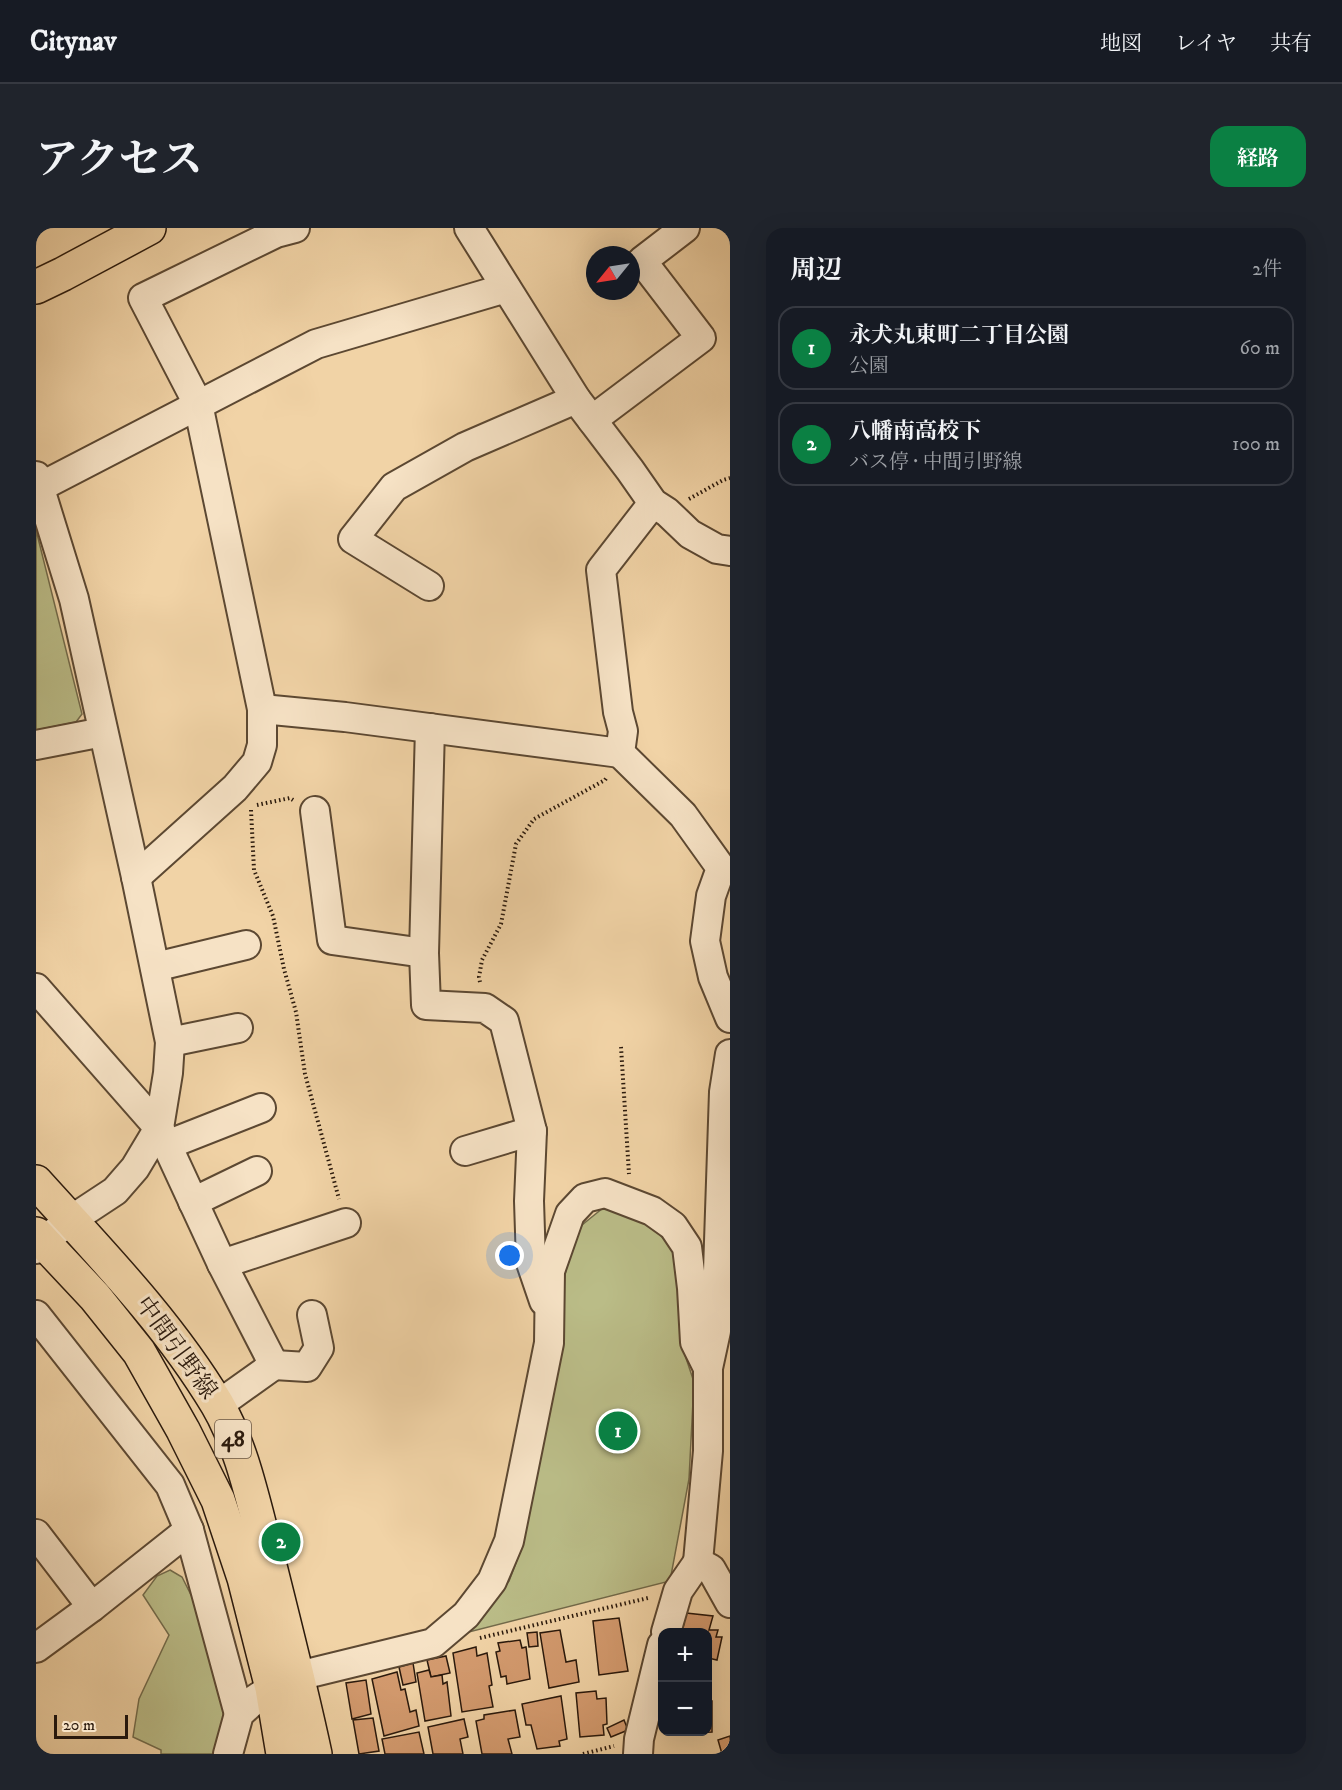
<!DOCTYPE html>
<html lang="ja">
<meta charset="utf-8">
<style>
:root{--surface:#171b24;--page:#20242c;--text:#f1f3f6;--muted:#9ea1a6;--line:#363941;--accent:#0b8043}
body{margin:0;font-family:"IM FELL DW Pica","Noto Serif JP",serif;background:var(--page);color:var(--text)}
.controls{position:absolute;right:18px;bottom:18px;display:grid;overflow:hidden;border-radius:12px;box-shadow:0 6px 24px #0002}
.controls button{width:54px;height:54px;display:grid;place-items:center;padding:0;border:0;border-bottom:2px solid var(--line);background:var(--surface);color:var(--text);font:30px sans-serif}
.compass{position:absolute;left:550px;top:18px;width:54px;height:54px;border-radius:50%;background:var(--surface);box-shadow:0 6px 24px #0002;rotate:240deg}
.scale{position:absolute;left:18px;bottom:15px;width:74px;box-sizing:border-box;padding-left:6px;border:3px solid #2a190c;border-top:0;font-size:16px;line-height:21px;white-space:nowrap;color:#2a190c;-webkit-text-stroke:4px #f6e2c5;paint-order:stroke}
.you{position:absolute;left:474px;top:1028px;width:21px;height:21px;margin:-15px;border:4px solid #fff;border-radius:50%;background:#1a73e8;box-shadow:0 0 0 9px #1a73e833}
.badge{display:grid;place-items:center;width:39px;height:39px;border-radius:50%;background:var(--accent);color:#fff;font-size:20px;font-weight:700}
.pin{position:absolute;translate:-50% -50%;border:3px solid #fff;box-shadow:0 2px 6px #0006}
.list{margin:0;padding:0;list-style:none}
h2{display:flex;justify-content:space-between;align-items:center;height:78px;margin:0;padding:0 24px;font-size:26px}
h2 small{font-size:20px;font-weight:400;color:var(--muted)}
.list li{display:grid;grid-template-columns:39px 1fr auto;gap:18px;align-items:center;box-sizing:border-box;height:84px;margin:0 12px 12px;padding:0 12px;border:2px solid var(--line);border-radius:18px}
.list b{display:block;font-size:22px;white-space:nowrap}
.list p{margin:0;font-size:20px;white-space:nowrap;color:var(--muted)}
.list em{font-size:20px;font-style:normal;color:var(--muted)}
.map{position:relative;flex:none;width:694px;height:1526px;overflow:hidden;border-radius:18px}
header{display:flex;align-items:center;gap:36px;box-sizing:border-box;height:84px;padding:0 30px;background:var(--surface);border-bottom:2px solid var(--line)}
header strong{font-size:28px}
nav{display:flex;gap:33px;margin-inline-start:auto;font-size:21px}
.intro{display:flex;align-items:center;justify-content:space-between;box-sizing:border-box;height:144px;padding:0 36px}
h1{margin:0;font-size:42px}
.button{padding:15px 27px;border-radius:18px;background:var(--accent);color:#fff;font-size:21px;font-weight:700}
main{display:flex;gap:36px;padding:0 36px}
aside{flex:1;background:var(--surface);border-radius:18px;box-shadow:0 6px 24px #0002}
.map>svg:first-child{display:block}
.green{fill:#babc87;stroke:#726a4a;stroke-width:1.5}
.building{fill:#d49b6f;stroke:#2a190c;stroke-width:1.5}
.lines{fill:none;stroke-linecap:round;stroke-linejoin:round}
.minor-casing{stroke:#5c4832;stroke-width:32}
.major-casing{stroke:#2a190c;stroke-width:36}
.highway-casing{stroke:#2a190c;stroke-width:36}
.path{stroke:#2a190c;stroke-width:4;stroke-dasharray:1.5 3;stroke-linecap:butt}
.minor{stroke:#f6e2c5;stroke-width:28}
.major{stroke:#f1d3a6;stroke-width:33}
.highway{stroke:#f1d3a6;stroke-width:33}
.labels{text-anchor:middle;dominant-baseline:central;stroke-width:6;stroke-linejoin:round;paint-order:stroke}
.shield{fill:#f6e2c5;stroke:#675544;stroke-width:1.5}
.shield-label{font-size:22px;font-weight:bold;fill:#2a190c}
.street-label{font-size:24px;fill:#2a190c;stroke:#f6e2c5}
</style>
<header>
<strong>Citynav</strong>
<nav><a>地図</a><a>レイヤ</a><a>共有</a></nav>
</header>
<div class="intro"><h1>アクセス</h1><a class="button">経路</a></div>
<main>
<div class="map">
<svg width="694" height="1526" viewBox="0 0 694 1526">
<rect width="100%" height="100%" fill="#f1d3a6"/>
<filter id="stains"><feTurbulence type="fractalNoise" baseFrequency=".00333" numOctaves="4"/><feColorMatrix values="0 0 0 0 .2 0 0 0 0 .09 0 0 0 0 .02 0 0 0 .5 -.17"/></filter>
<radialGradient id="worn" r=".72"><stop offset=".6" stop-color="#630" stop-opacity="0"/><stop offset="1" stop-color="#630" stop-opacity=".3"/></radialGradient>
<!-- green -->
<g class="green">
<path d="M0 302 46 486 40 494 0 502Z"/>
<path d="M567 980 591 986 616 998 637 1021 642 1046 645 1115 658 1154 653 1251 634 1353 429 1405 473 1353 486 1319 527 1056 534 1024 546 997Z"/>
<path d="M134 1342 146 1349 166 1389 183 1452 189 1491 182 1526H125V1522L97 1509 103 1471 133 1407 107 1367 121 1348Z"/>
</g>
<!-- building -->
<g class="building">
<path d="M650 1385 677 1388 673 1402H682L680 1409H686L681 1432 672 1430V1404H646Z"/>
<path d="M583 1390 592 1443 563 1447 557 1393Z"/>
<path d="M524 1402 530 1434 540 1432 543 1454 513 1460 504 1405Z"/>
<path d="M501 1404 502 1418 493 1419 491 1405Z"/>
<path d="M484 1412 486 1420 490 1419 494 1451 471 1456 470 1448 465 1449 460 1424 464 1423 462 1415Z"/>
<path d="M440 1419 441 1428 451 1425 456 1457 453 1458 457 1479 426 1484 417 1425Z"/>
<path d="M410 1428 414 1445 395 1449 391 1432Z"/>
<path d="M377 1435 380 1454 367 1457 363 1439Z"/>
<path d="M393 1442 395 1449 406 1447 407 1456 411 1454 415 1488 389 1493 381 1445Z"/>
<path d="M361 1444 365 1462 369 1461 374 1484 380 1482 383 1498 348 1508 336 1451Z"/>
<path d="M330 1452 335 1486 316 1491 310 1455Z"/>
<path d="M560 1463 561 1471 570 1470 571 1496 567 1497 568 1507 544 1509 540 1465Z"/>
<path d="M525 1468 531 1511 523 1513 524 1518 501 1521 495 1497H490L486 1476Z"/>
<path d="M672 1473H676V1504L640 1506V1504H672Z"/>
<path d="M479 1482 484 1509 472 1511 476 1526H446L440 1493 448 1491V1487Z"/>
<path d="M337 1490 343 1523 323 1526 317 1492Z"/>
<path d="M428 1491 432 1509 424 1511 427 1526H397L392 1499Z"/>
<path d="M588 1492 592 1502 575 1509 571 1500Z"/>
<path d="M383 1504 388 1526H349L346 1511Z"/>
<path d="M694 1508V1526H686L682 1512Z"/>
</g>
<g class="lines">
<!-- minor casing -->
<g class="minor-casing">
<g id="minor">
<path d="M433 0 540 171 594 242 617 275 631 284 654 306 681 321 694 323"/>
<path d="M556 192 665 110 606 33 649 0"/>
<path d="M0 248 38 371 100 649 134 814 132 845 123 900 99 940 79 963 35 992 7 1013 0 1021"/>
<path d="M0 261 280 116 470 60"/>
<path d="M617 275 565 342 582 484 587 503 584 525 647 587 685 640 675 668 669 713 677 749 694 790"/>
<path d="M393 358 317 311 358 259 429 219 540 171"/>
<path d="M226 481 309 489 584 525"/>
<path d="M394 500 388 725 390 777 449 780 468 793 496 903 493 973 495 1035 508 1073"/>
<path d="M0 517 67 504"/>
<path d="M279 583 296 712 388 725"/>
<path d="M100 649 199 560 221 534 226 517V481L162 176 107 70 240 5 259 0"/>
<path d="M119 739 210 717"/>
<path d="M0 760 123 900 186 1036 238 1137 182 1177"/>
<path d="M134 814 202 800"/>
<path d="M131 917 225 880"/>
<path d="M429 923 496 903"/>
<path d="M157 974 221 943"/>
<path d="M186 1036 310 995"/>
<path d="M0 1087 134 1257 153 1302 203 1486"/>
<path d="M238 1137 271 1139 283 1120 276 1087"/>
<path d="M0 1306 56 1379"/>
<path d="M662 1334 672 1223V1140L680 1103 688 864 694 826"/>
<path d="M630 1404 642 1363 662 1334 675 1341 694 1375"/>
<path d="M0 1420 56 1379 153 1302"/>
<path d="M192 1526 203 1486 218 1472 236 1460 262 1448 397 1415 430 1387 456 1353 473 1313 513 1115 514 1043 534 986 549 970 569 965 616 983 637 998 651 1019 656 1060 659 1114 672 1140"/>
<path d="M602 1526 603 1511 626 1417"/>
</g>
</g>
<!-- major casing -->
<g class="major-casing">
<g id="major">
<path d="M0 954C64 1025 131 1093 181 1176 205 1216 217 1273 229 1318 246 1387 264 1456 279 1526"/>
<path d="M0 1006 59 1069 103 1124 147 1202 182 1272 208 1350 236 1460 247 1526"/>
</g>
</g>
<!-- highway casing -->
<g class="highway-casing">
<path id="highway" d="M0 59 27 46 113 0"/>
</g>
<!-- path -->
<g class="path">
<path d="M653 271 687 252 694 250"/>
<path d="M221 577 254 570 257 572"/>
<path d="M215 582 218 642 237 688 248 741 260 784 269 846 303 971"/>
<path d="M444 754 443 749 446 732 465 696 480 616 498 591 569 552 571 549"/>
<path d="M585 819 593 946"/>
<path d="M444 1410 612 1370"/>
<path d="M547 1526 578 1518"/>
</g>
<!-- minor -->
<use href="#minor" class="minor"/>
<!-- major -->
<use href="#major" class="major"/>
<!-- highway -->
<use href="#highway" class="highway"/>
</g>
<g class="labels">
<!-- shield labels -->
<rect class="shield" x="179" y="1192" width="36" height="38" rx="4.5"/>
<g class="shield-label">
<text x="197" y="1211">48</text>
</g>
<!-- street labels -->
<g class="street-label">
<text transform="translate(140 1120) rotate(54)">中間引野線</text>
</g>
</g>
<rect width="100%" height="100%" filter="url(#stains)"/>
<rect width="100%" height="100%" fill="url(#worn)"/>
</svg>
<div class="controls">
<button>+</button>
<button>−</button>
</div>
<svg class="compass" viewBox="-18 -18 36 36"><path d="M0-13l5 13h-10z" fill="#e53935"/><path d="M0 13l5-13h-10z" fill="#9ea1a6"/></svg>
<div class="scale">20 m</div>
<div class="you"></div>
<div class="pin badge" style="left:582px;top:1203px">1</div>
<div class="pin badge" style="left:245px;top:1314px">2</div>
</div>
<aside>
<h2>周辺<small>2件</small></h2>
<ul class="list">
<li><span class="badge">1</span><div><b>永犬丸東町二丁目公園</b><p>公園</p></div><em>60 m</em></li>
<li><span class="badge">2</span><div><b>八幡南高校下</b><p>バス停 · 中間引野線</p></div><em>100 m</em></li>
</ul>
</aside>
</main>
